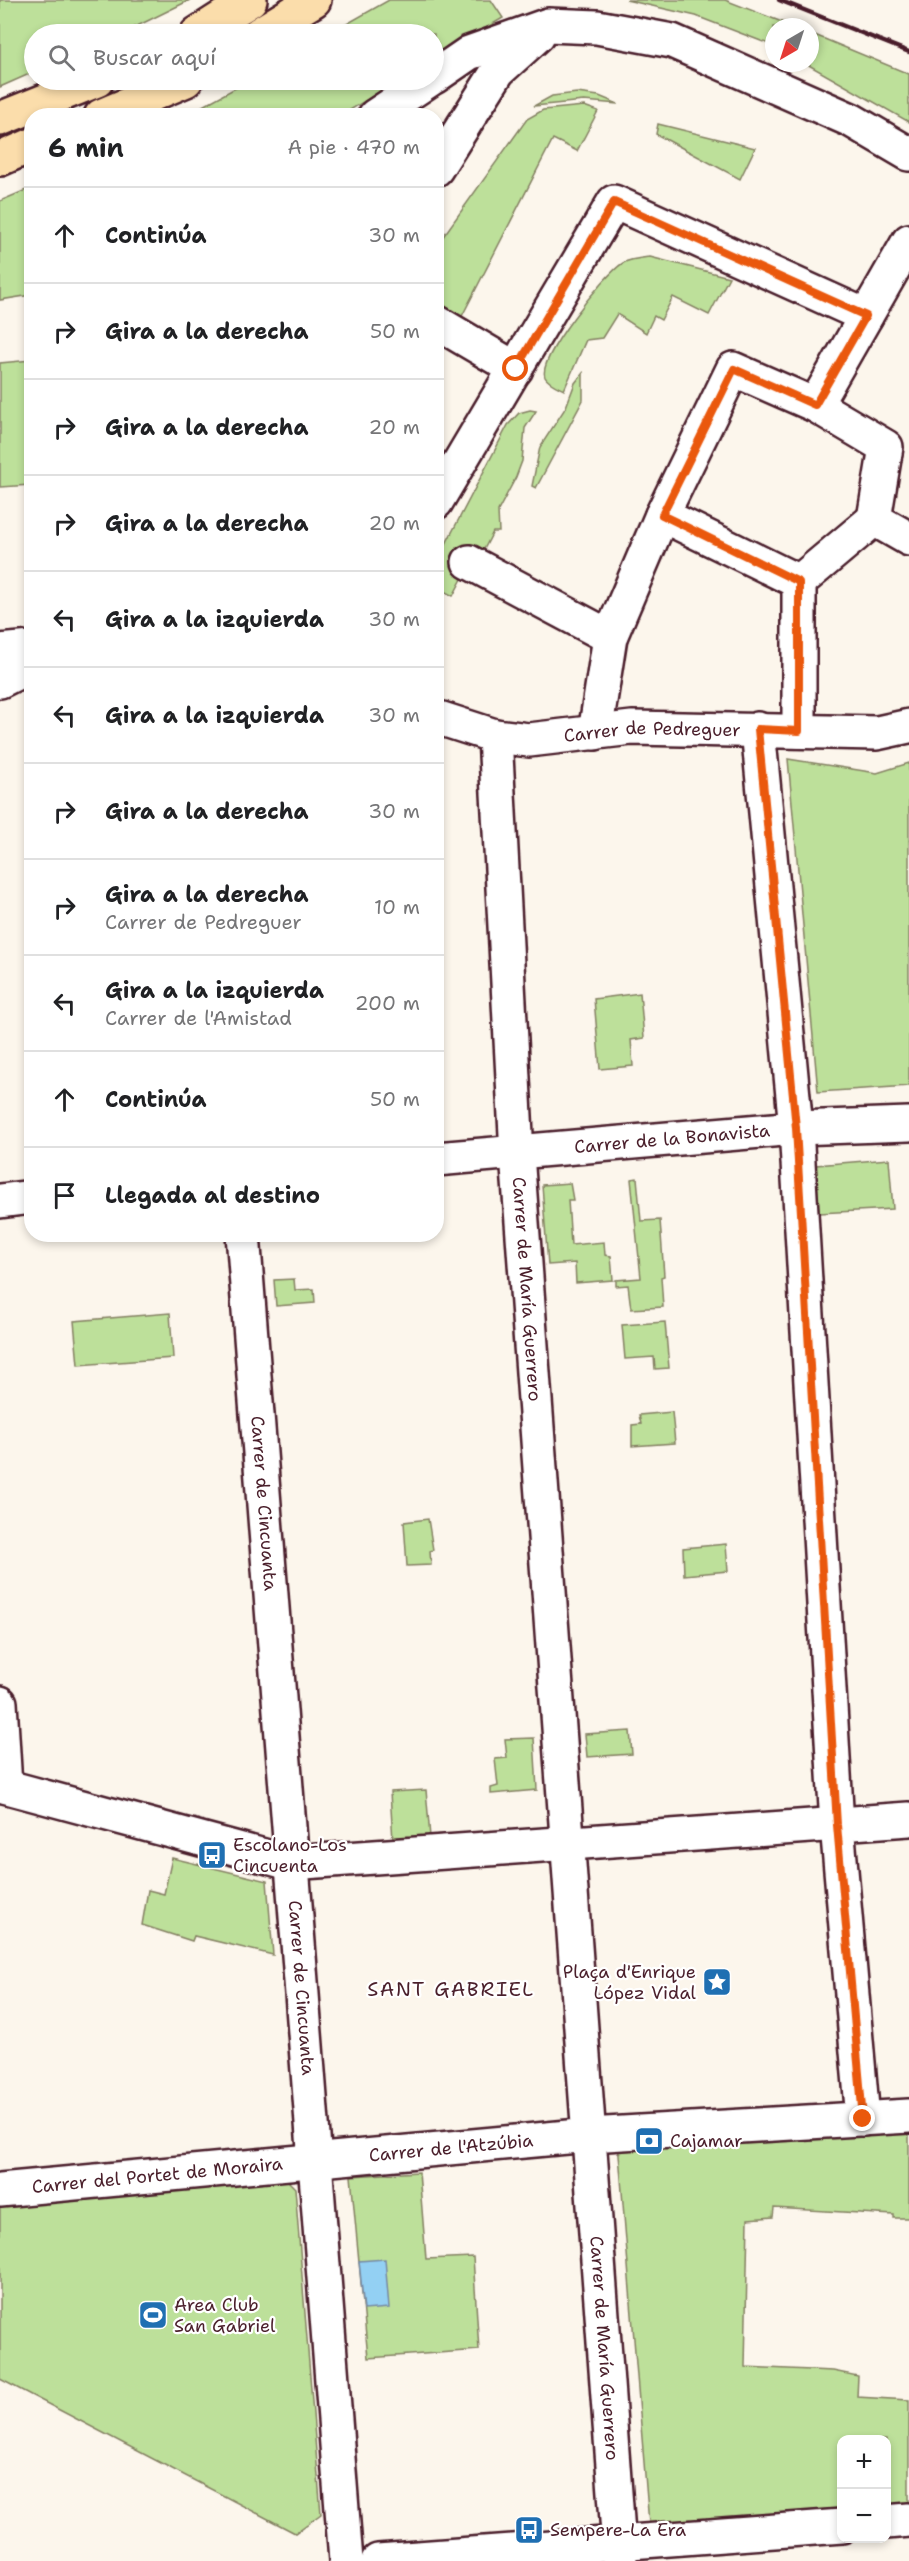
<!DOCTYPE html>
<html lang="es">
<meta charset="utf-8">
<style>
:root{--surface:#fff;--page:#f6f6f6;--text:#202124;--muted:#757577;--line:#e0e0e0}
body{margin:0;font-family:"Shantell Sans",sans-serif;background:var(--page);color:var(--text)}
.controls{position:absolute;right:18px;bottom:18px;display:grid;overflow:hidden;border-radius:12px;box-shadow:0 3px 9px #0003}
.controls button{width:54px;height:54px;display:grid;place-items:center;padding:0;border:0;border-bottom:2px solid var(--line);background:var(--surface);color:var(--text);font:30px sans-serif}
.compass{position:absolute;left:765px;top:18px;width:54px;height:54px;border-radius:50%;background:var(--surface);box-shadow:0 3px 9px #0003;rotate:219deg}
.stop{position:absolute;width:18px;height:18px;margin:-14px;border:4px solid #ea580c;border-radius:50%;background:#fff}
.stop.end{background:#ea580c;border-color:#fff;box-shadow:0 2px 6px #0008}
.list{margin:0;padding:0;list-style:none}
h2{display:flex;justify-content:space-between;align-items:center;height:78px;margin:0;padding:0 24px;font-size:26px}
h2 small{font-size:20px;font-weight:400;color:var(--muted)}
.list li{display:grid;grid-template-columns:39px 1fr auto;gap:18px;align-items:center;box-sizing:border-box;height:96px;padding:0 24px;border-top:2px solid var(--line)}
.list b{display:block;font-size:22px;white-space:nowrap}
.list p{margin:0;font-size:20px;white-space:nowrap;color:var(--muted)}
.list em{font-size:20px;font-style:normal;color:var(--muted)}
.icon{flex:none;width:33px;height:33px;fill:none;stroke:currentColor;stroke-width:2;stroke-linecap:round;stroke-linejoin:round}
.map{position:relative;flex:none;width:909px;height:2561px;overflow:hidden}
.search{position:absolute;background:var(--surface);box-shadow:0 3px 9px #0003;left:24px;top:24px;width:420px;height:66px;display:flex;align-items:center;gap:15px;box-sizing:border-box;padding:0 21px;border-radius:33px;color:var(--muted);font-size:22px}
.panel{position:absolute;background:var(--surface);box-shadow:0 3px 9px #0003;left:24px;top:108px;width:420px;height:1134px;border-radius:24px}
.map>svg:first-child{display:block}
.green{fill:#bde09a;stroke:#848062;stroke-width:1.5}
.water{fill:#93d0f3;stroke:#7689a3;stroke-width:1.5}
.lines{fill:none;stroke-linecap:round;stroke-linejoin:round}
.minor-casing{stroke:#4a1f2b;stroke-width:38}
.major-casing{stroke:#4a1f2b;stroke-width:38}
.minor{stroke:#fff;stroke-width:33}
.major{stroke:#fbddab;stroke-width:33}
.rail{stroke:#4a1f2b;stroke-width:4.5}
.route{stroke:#ea580c;stroke-width:8}
.labels{text-anchor:middle;dominant-baseline:central;stroke-width:4.5;stroke-linejoin:round;paint-order:stroke}
.street-label{font-size:18px;fill:#4a1f2b;stroke:#fff}
.poi-label{font-size:18px;fill:#4a1f2b;stroke:#fff;text-anchor:start}
.neighbourhood-label{font-size:20px;letter-spacing:1.5px;fill:#4a1f2b;stroke:#fff}
</style>
<div class="map">
<svg width="909" height="2561" viewBox="0 0 909 2561">
<rect width="100%" height="100%" fill="#fcf6ec"/>
<filter id="ink" filterUnits="userSpaceOnUse"><feTurbulence type="fractalNoise" baseFrequency=".0167" numOctaves="2"/><feDisplacementMap in="SourceGraphic" scale="12" xChannelSelector="R" yChannelSelector="G"/><feConvolveMatrix kernelMatrix="1 2 1 2 8 2 1 2 1" color-interpolation-filters="sRGB"/></filter>
<g filter="url(#ink)">
<!-- green -->
<g class="green">
<path d="M0 0H190L121 34H34V72L0 87Z"/>
<path d="M389 0H491L503 18 434 58V34H329Z"/>
<path d="M626 0H725L795 27H774V46L696 16Z"/>
<path d="M810 33 909 74V122L805 63H810Z"/>
<path d="M250 80H399L342 115H186Z"/>
<path d="M577 93 599 96 618 104 584 101 534 106 552 96Z"/>
<path d="M584 106 598 111 577 151 553 139 459 322 437 308V245L527 119 543 110Z"/>
<path d="M658 124 755 148 740 179 656 134Z"/>
<path d="M31 188V295L0 300V201Z"/>
<path d="M650 257 729 277 709 315 673 297 661 320 654 316 646 333 617 314 602 338 586 340 564 390C558 387 548 383 545 377 537 358 605 274 623 263 630 259 642 258 650 257Z"/>
<path d="M31 360V485L0 487V363Z"/>
<path d="M583 373V400L536 488 532 486 540 447 566 407 575 383Z"/>
<path d="M530 410 536 411 525 428 522 461 516 477 498 511 499 532H493L480 557 471 562 453 596 440 589 437 595V561L508 425 519 413Z"/>
<path d="M788 759 877 773 909 763V1086L818 1092Z"/>
<path d="M640 993 644 1038 631 1040 633 1066 600 1069 594 999Z"/>
<path d="M889 1159 893 1209 819 1213 816 1165Z"/>
<path d="M637 1178 641 1221 660 1220 664 1276 661 1277 663 1307 631 1309 628 1285 616 1286V1280L641 1278 631 1179Z"/>
<path d="M570 1183 573 1200H568L571 1245 604 1242 605 1255 611 1256 613 1280 576 1283 575 1263 548 1265 542 1185Z"/>
<path d="M294 1279 295 1290 314 1289 315 1303 276 1306 274 1280Z"/>
<path d="M170 1313 173 1358 78 1365 74 1321Z"/>
<path d="M665 1322 669 1368 655 1369 654 1357 625 1359 622 1325Z"/>
<path d="M672 1412 675 1443 632 1446V1425L641 1424 639 1415Z"/>
<path d="M428 1519 433 1550 430 1551 431 1565 407 1566 404 1522Z"/>
<path d="M726 1544 728 1571 684 1575 683 1548Z"/>
<path d="M630 1731 632 1754 587 1757 585 1734Z"/>
<path d="M534 1738 537 1790 491 1794V1788L498 1786 495 1759 507 1758 505 1739Z"/>
<path d="M426 1790 430 1837 393 1841 390 1792Z"/>
<path d="M172 1858 267 1881 273 1955 194 1936 192 1941 142 1925 148 1890 164 1894Z"/>
<path d="M909 2124V2218H894V2215L774 2208 773 2217 748 2219 745 2367 833 2371 858 2376 857 2397 909 2400V2503L887 2505 886 2440H842L841 2508 649 2524 618 2142Z"/>
<path d="M419 2172 426 2259 473 2257 479 2350 368 2358 351 2176Z"/>
<path d="M280 2173 295 2188 321 2514 295 2533 0 2379V2198Z"/>
</g>
<!-- water -->
<path class="water" d="M385 2259 389 2308 364 2310 359 2261Z"/>
<g class="lines">
<!-- minor casing -->
<g class="minor-casing">
<g id="minor">
<path d="M434 77 469 53 548 25 597 27 672 41 851 120 909 154"/>
<path d="M375 116 429 80"/>
<path d="M436 169 498 71 538 35"/>
<path d="M436 322 516 369"/>
<path d="M815 405 909 241"/>
<path d="M436 502 614 202 866 316"/>
<path d="M662 515 799 582 874 519"/>
<path d="M469 562 610 637"/>
<path d="M0 651 32 648"/>
<path d="M0 681 32 665"/>
<path id="s1" d="M436 717 495 736 529 740 632 728 877 733 909 726"/>
<path d="M758 729 796 1128 837 1825 863 2119"/>
<path d="M799 731V582"/>
<path d="M595 733 610 637 662 515 733 369 815 405 886 447 874 519 909 539"/>
<path id="s2" d="M495 736 517 1154 620 2561"/>
<path id="s3" d="M436 1159 796 1128 909 1124"/>
<path d="M0 1201 32 1197"/>
<path id="s4" d="M243 1234 346 2561"/>
<path d="M0 1703 5 1786"/>
<path d="M0 1785 290 1863 909 1819"/>
<path id="s5" d="M0 2190 589 2135 909 2116"/>
<path d="M886 2522 909 2520"/>
<path d="M378 2561 842 2526"/>
</g>
</g>
<!-- major casing -->
<g class="major-casing">
<g id="major">
<path d="M197 34 250 0"/>
<path d="M259 34 314 0"/>
<path d="M101 116 186 80"/>
<path d="M0 119 97 80"/>
<path d="M0 159 32 145"/>
</g>
</g>
<!-- minor -->
<use href="#minor" class="minor"/>
<!-- major -->
<use href="#major" class="major"/>
<!-- rail -->
<path class="rail" d="M779 0 909 52"/>
</g>
</g>
<g class="lines" filter="url(#ink)">
<!-- route -->
<path class="route" d="M516 369 614 202 866 316 815 405 734 369 662 515 799 582V731L758 729 796 1128 837 1825 863 2119"/>
</g>
<!-- icons -->
<defs>
<g id="bus-square" transform="scale(1.5)"><rect x="-9" y="-9" width="18" height="18" rx="4" fill="#1f6fb2" stroke="#fff"/><path d="M-5-6H5V4H4V6H2V4H-2V6H-4V4H-5ZM-3.5-4V0h7V-4ZM-3.5 1.2v1.5H-2V1.2ZM2 1.2v1.5H3.5V1.2Z" fill="#fff"/></g>
<g id="sight-square" transform="scale(1.5)"><rect x="-9" y="-9" width="18" height="18" rx="4" fill="#1f6fb2" stroke="#fff"/><path d="M0-6L1.8-2.2L6-1.7L2.9 1.2L3.7 5.4L0 3.3L-3.7 5.4L-2.9 1.2L-6-1.7L-1.8-2.2Z" fill="#fff"/></g>
<g id="bank-square" transform="scale(1.5)"><rect x="-9" y="-9" width="18" height="18" rx="4" fill="#1f6fb2" stroke="#fff"/><path d="M-6-4H6V4H-6ZM0-2.3a2.3 2.3 0 1 0 0 4.6a2.3 2.3 0 1 0 0-4.6Z" fill="#fff"/></g>
<g id="stadium-square" transform="scale(1.5)"><rect x="-9" y="-9" width="18" height="18" rx="4" fill="#1f6fb2" stroke="#fff"/><path d="M0-5a6.5 5 0 1 0 0 10a6.5 5 0 1 0 0-10ZM-3.5-1.8h7v3.6h-7Z" fill="#fff"/></g>
</defs>
<g fill-rule="evenodd">
<use href="#bus-square" x="212" y="1855"/>
<use href="#sight-square" x="717" y="1982"/>
<use href="#bank-square" x="649" y="2141"/>
<use href="#stadium-square" x="153" y="2315"/>
<use href="#bus-square" x="529" y="2530"/>
</g>
<g class="labels">
<!-- street labels -->
<g class="street-label">
<text stroke="none"><textPath href="#s1" startOffset="220">Carrer de Pedreguer</textPath></text>
<text stroke="none"><textPath href="#s3" startOffset="237">Carrer de la Bonavista</textPath></text>
<text stroke="none"><textPath href="#s2" startOffset="554">Carrer de María Guerrero</textPath></text>
<text stroke="none"><textPath href="#s4" startOffset="270">Carrer de Cincuanta</textPath></text>
<text stroke="none"><textPath href="#s4" startOffset="756">Carrer de Cincuanta</textPath></text>
<text stroke="none"><textPath href="#s5" startOffset="453">Carrer de l'Atzúbia</textPath></text>
<text stroke="none"><textPath href="#s5" startOffset="158">Carrer del Portet de Moraira</textPath></text>
<text stroke="none"><textPath href="#s2" startOffset="1616">Carrer de María Guerrero</textPath></text>
</g>
<!-- poi labels -->
<g class="poi-label">
<text x="233" y="1845">Escolano-Los<tspan x="233" dy="21">Cincuenta</tspan></text>
<text x="696" y="1972" text-anchor="end">Plaça d'Enrique<tspan x="696" dy="21">López Vidal</tspan></text>
<text x="670" y="2141">Cajamar</text>
<text x="174" y="2305">Area Club<tspan x="174" dy="21">San Gabriel</tspan></text>
<text x="550" y="2530">Sempere-La Era</text>
</g>
<!-- neighbourhood labels -->
<g class="neighbourhood-label">
<text x="451" y="1989">SANT GABRIEL</text>
</g>
</g>
</svg>
<div class="controls">
<button>+</button>
<button>−</button>
</div>
<svg class="compass" viewBox="-18 -18 36 36"><path d="M0-13l5 13h-10z" fill="#e53935"/><path d="M0 13l5-13h-10z" fill="#757577"/></svg>
<div class="stop" style="left:516px;top:369px"></div>
<div class="stop end" style="left:863px;top:2119px"></div>
<div class="search"><svg class="icon" aria-label="search" viewBox="0 0 24 24"><circle cx="10" cy="10" r="6"/><path d="M15 15l6 6"/></svg>Buscar aquí</div>
<section class="panel">
<h2>6 min<small>A pie · 470 m</small></h2>
<ul class="list">
<li><svg class="icon" aria-label="ahead" viewBox="0 0 24 24"><path d="M12 20V5M6 11l6-6 6 6"/></svg><div><b>Continúa</b></div><em>30 m</em></li>
<li><svg class="icon" aria-label="right" viewBox="0 0 24 24"><path d="M7 20v-9h11M14 6l5 5-5 5"/></svg><div><b>Gira a la derecha</b></div><em>50 m</em></li>
<li><svg class="icon" aria-label="right" viewBox="0 0 24 24"><path d="M7 20v-9h11M14 6l5 5-5 5"/></svg><div><b>Gira a la derecha</b></div><em>20 m</em></li>
<li><svg class="icon" aria-label="right" viewBox="0 0 24 24"><path d="M7 20v-9h11M14 6l5 5-5 5"/></svg><div><b>Gira a la derecha</b></div><em>20 m</em></li>
<li><svg class="icon" aria-label="left" viewBox="0 0 24 24"><path d="M17 20v-9H6M10 6l-5 5 5 5"/></svg><div><b>Gira a la izquierda</b></div><em>30 m</em></li>
<li><svg class="icon" aria-label="left" viewBox="0 0 24 24"><path d="M17 20v-9H6M10 6l-5 5 5 5"/></svg><div><b>Gira a la izquierda</b></div><em>30 m</em></li>
<li><svg class="icon" aria-label="right" viewBox="0 0 24 24"><path d="M7 20v-9h11M14 6l5 5-5 5"/></svg><div><b>Gira a la derecha</b></div><em>30 m</em></li>
<li><svg class="icon" aria-label="right" viewBox="0 0 24 24"><path d="M7 20v-9h11M14 6l5 5-5 5"/></svg><div><b>Gira a la derecha</b><p>Carrer de Pedreguer</p></div><em>10 m</em></li>
<li><svg class="icon" aria-label="left" viewBox="0 0 24 24"><path d="M17 20v-9H6M10 6l-5 5 5 5"/></svg><div><b>Gira a la izquierda</b><p>Carrer de l'Amistad</p></div><em>200 m</em></li>
<li><svg class="icon" aria-label="ahead" viewBox="0 0 24 24"><path d="M12 20V5M6 11l6-6 6 6"/></svg><div><b>Continúa</b></div><em>50 m</em></li>
<li><svg class="icon" aria-label="arrive" viewBox="0 0 24 24"><path d="M6 21V4h12l-3 4 3 4H6"/></svg><div><b>Llegada al destino</b></div></li>
</ul>
</section>
</div>
